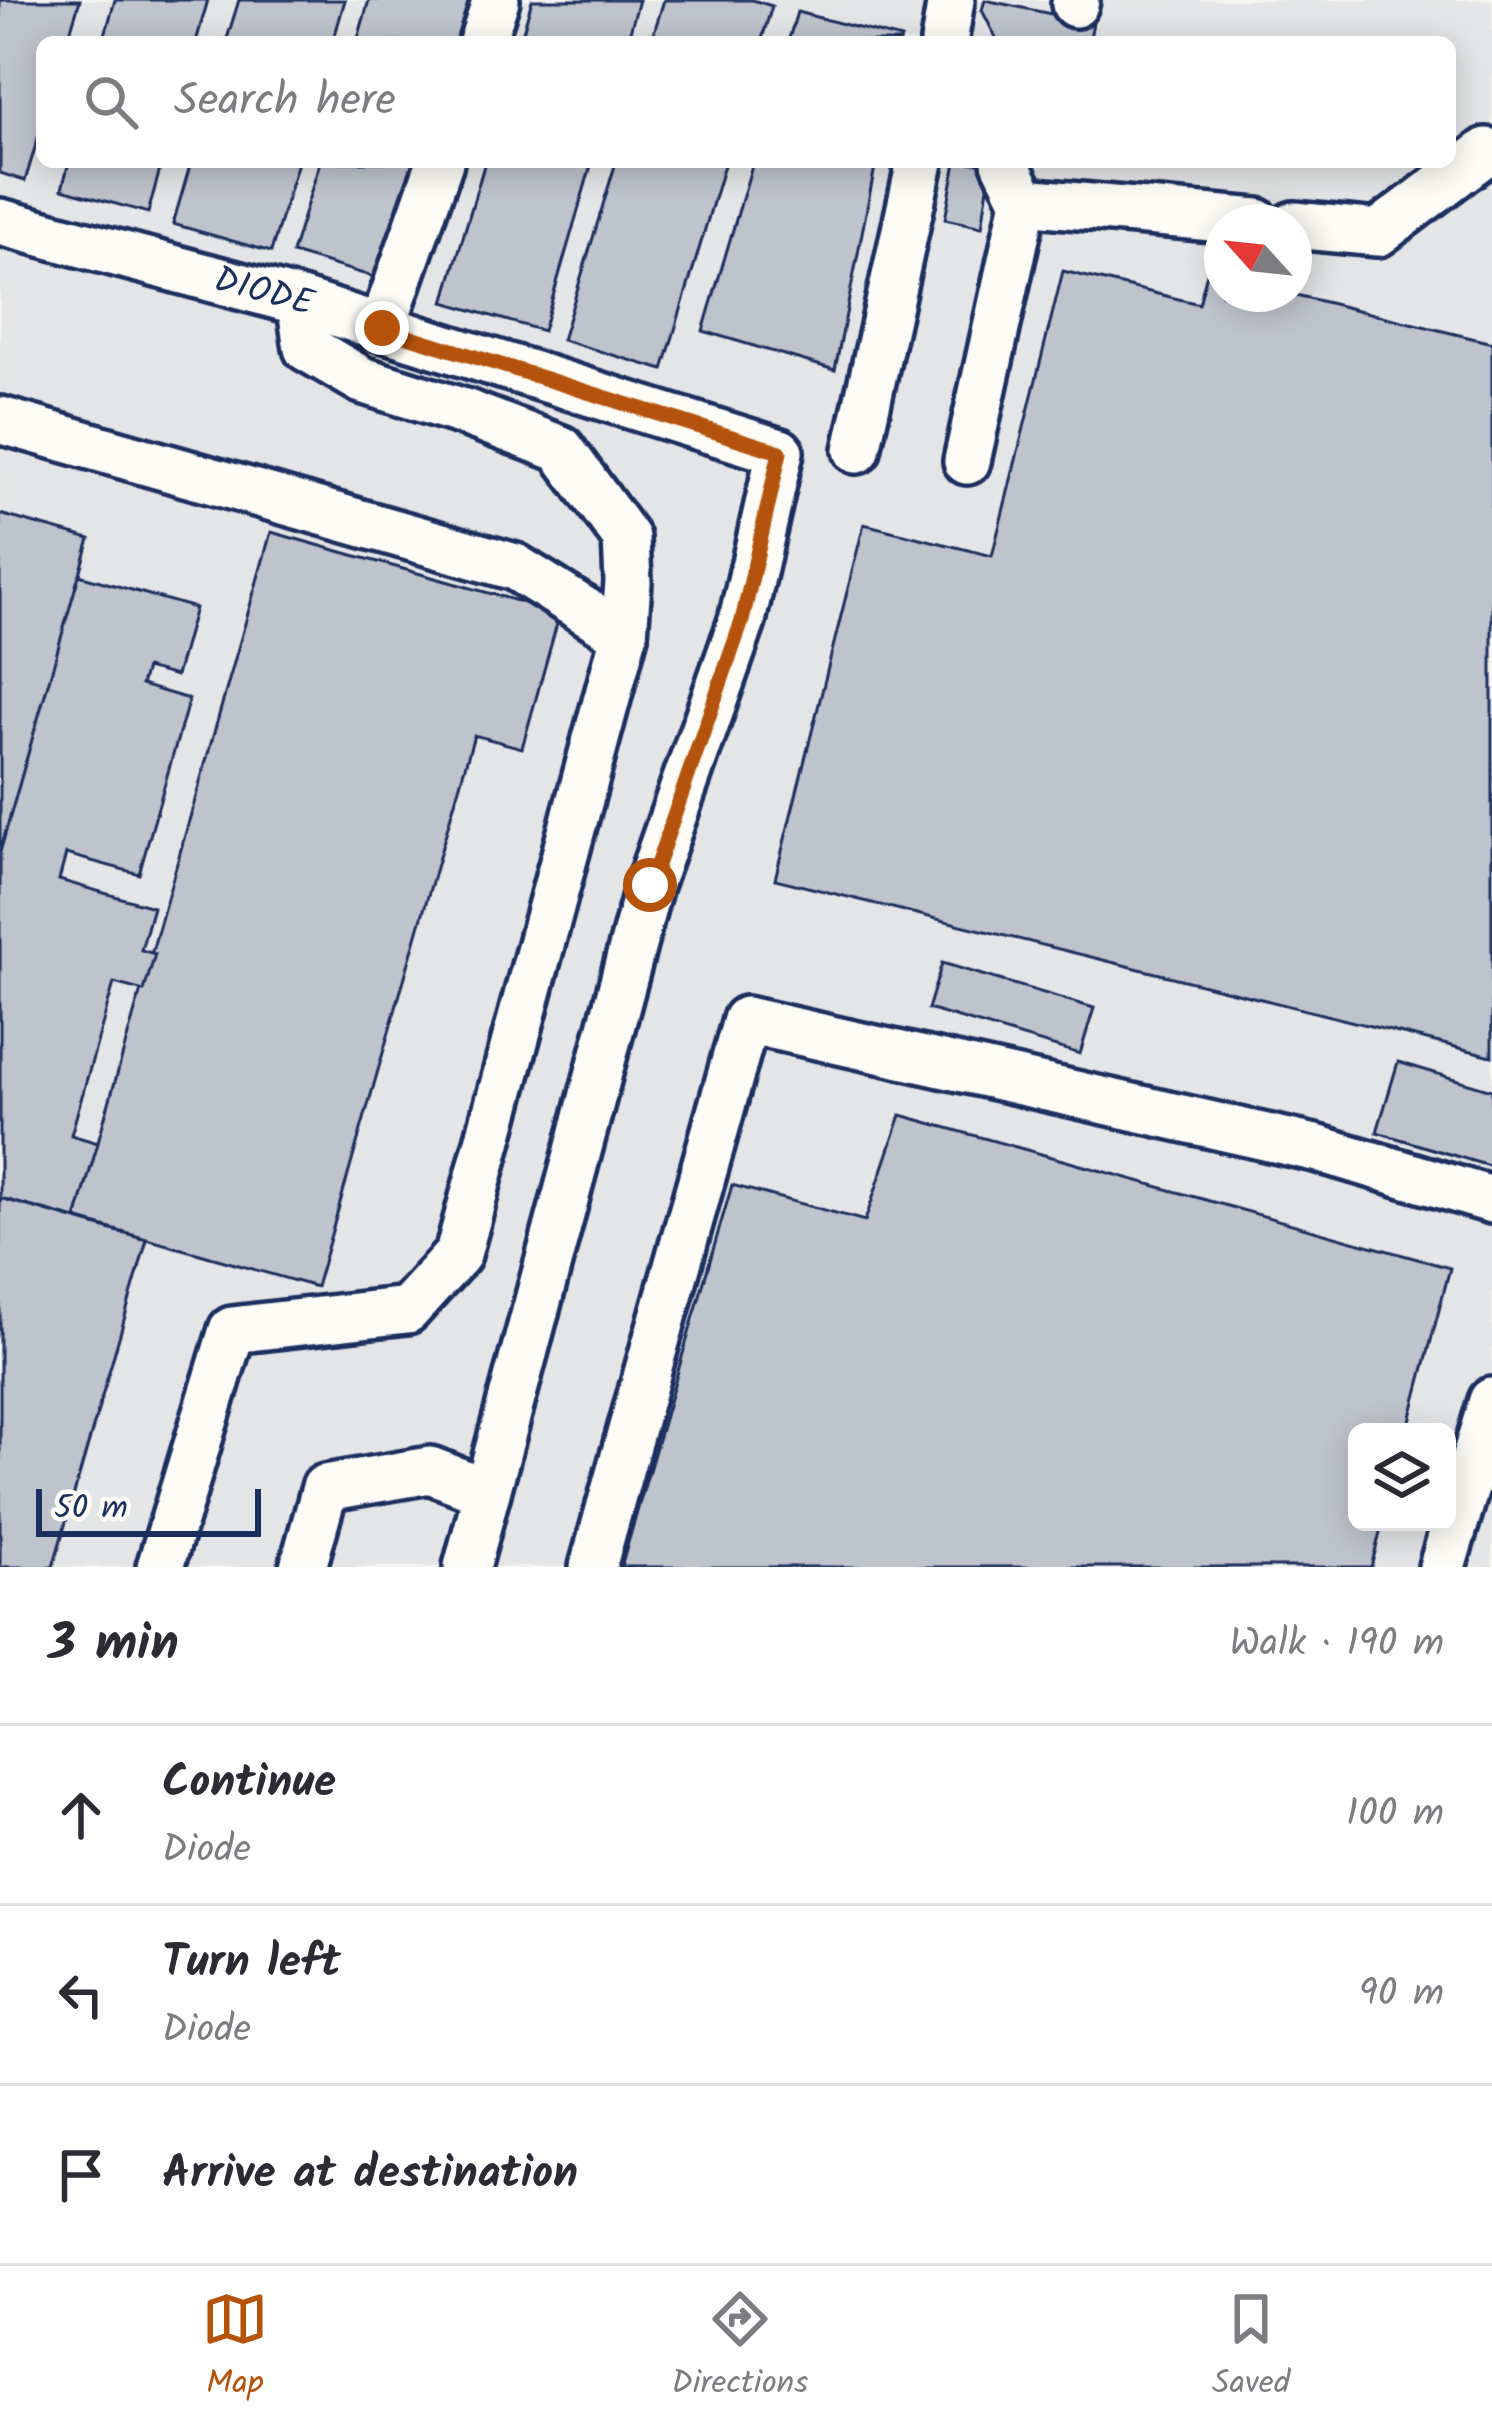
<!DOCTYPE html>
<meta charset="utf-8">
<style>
:root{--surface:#fff;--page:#f2f2f3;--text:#2b2b33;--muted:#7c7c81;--line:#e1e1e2;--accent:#b45309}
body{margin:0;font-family:Kalam,sans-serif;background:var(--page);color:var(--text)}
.controls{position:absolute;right:36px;bottom:36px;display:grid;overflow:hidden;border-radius:18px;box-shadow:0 6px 30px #0003}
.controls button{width:108px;height:108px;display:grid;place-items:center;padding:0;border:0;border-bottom:3px solid var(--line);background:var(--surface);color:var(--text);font:60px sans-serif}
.compass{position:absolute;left:1204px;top:204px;width:108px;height:108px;border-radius:50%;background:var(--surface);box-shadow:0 6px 30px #0003;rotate:297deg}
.scale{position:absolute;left:36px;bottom:30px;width:225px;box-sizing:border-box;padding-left:12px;border:6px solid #1b2f5e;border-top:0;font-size:33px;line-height:42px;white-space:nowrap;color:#1b2f5e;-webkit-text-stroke:9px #fdfcf7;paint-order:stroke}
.stop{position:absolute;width:36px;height:36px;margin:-27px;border:9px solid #b45309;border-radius:50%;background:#fff}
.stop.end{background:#b45309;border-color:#fff;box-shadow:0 3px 12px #0008}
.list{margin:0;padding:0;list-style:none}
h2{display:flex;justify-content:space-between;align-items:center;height:156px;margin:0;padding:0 48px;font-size:51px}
h2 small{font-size:39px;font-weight:400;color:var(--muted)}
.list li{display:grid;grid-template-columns:78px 1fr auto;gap:36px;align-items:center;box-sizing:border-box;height:180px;padding:0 48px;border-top:3px solid var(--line)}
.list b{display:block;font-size:45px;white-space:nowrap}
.list p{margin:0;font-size:39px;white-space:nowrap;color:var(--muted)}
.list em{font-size:39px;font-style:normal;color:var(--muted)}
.icon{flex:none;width:66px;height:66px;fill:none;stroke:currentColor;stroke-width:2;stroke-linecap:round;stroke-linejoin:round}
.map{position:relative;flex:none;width:1492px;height:1567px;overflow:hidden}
.search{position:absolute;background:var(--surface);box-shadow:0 6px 30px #0003;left:36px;right:36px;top:36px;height:132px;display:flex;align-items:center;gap:30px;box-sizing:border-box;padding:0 42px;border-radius:18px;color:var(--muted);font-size:45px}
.sheet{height:696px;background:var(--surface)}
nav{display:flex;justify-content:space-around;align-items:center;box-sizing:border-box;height:168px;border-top:3px solid var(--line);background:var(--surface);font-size:33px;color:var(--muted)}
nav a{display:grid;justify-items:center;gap:6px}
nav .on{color:var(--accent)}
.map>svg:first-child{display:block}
.built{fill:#e4e5e6;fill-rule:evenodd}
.building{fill:#bfc3cc;stroke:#1b2f5e;stroke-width:3}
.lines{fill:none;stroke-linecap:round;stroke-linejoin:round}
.minor-casing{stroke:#1b2f5e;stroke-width:54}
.minor{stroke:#fdfcf7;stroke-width:45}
.route{stroke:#b45309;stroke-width:15}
.labels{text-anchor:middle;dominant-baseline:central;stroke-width:9;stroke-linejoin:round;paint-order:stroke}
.street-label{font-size:36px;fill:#1b2f5e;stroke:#fdfcf7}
</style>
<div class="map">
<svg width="1492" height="1567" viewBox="0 0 1492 1567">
<rect width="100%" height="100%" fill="#f4f4f1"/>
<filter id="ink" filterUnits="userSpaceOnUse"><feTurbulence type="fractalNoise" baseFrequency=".00833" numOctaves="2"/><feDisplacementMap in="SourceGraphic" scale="24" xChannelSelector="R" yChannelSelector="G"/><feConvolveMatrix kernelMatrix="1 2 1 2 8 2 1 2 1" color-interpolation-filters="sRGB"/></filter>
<g filter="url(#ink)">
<!-- built -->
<path class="built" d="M0 0H1492V1567H0ZM42 42H1450V162H42ZM1222 222H1294V294H1222ZM1357 1432H1447V1522H1357Z"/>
<!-- building -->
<g class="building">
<path d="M0 0H80L67 42H42V125L25 181 0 173Z"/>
<path d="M115 0H208L196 42H103Z"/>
<path d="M239 0H345L333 42H226Z"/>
<path d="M369 0H469L456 42H357Z"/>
<path d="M532 0H639L627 42H520Z"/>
<path d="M664 0H753L772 6 761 42H651Z"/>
<path d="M985 0 1093 23 1089 42H998L982 10Z"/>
<path d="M797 12 901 39 900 42H788Z"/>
<path d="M69 162H162L148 213 62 189Z"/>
<path d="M191 162H298L271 252 173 224Z"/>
<path d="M320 162H420L384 280 292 253Z"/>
<path d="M485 162H592L543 331 444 302Z"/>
<path d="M616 162H725L663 370 562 340Z"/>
<path d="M753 162H876L835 370 703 331Z"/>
<path d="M956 162 981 163 989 180 982 227 945 219Z"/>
<path d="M1063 271 1199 304 1207 273 1222 277V294H1292L1492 343V1056L775 879 864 524 992 556Z"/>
<path d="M0 514 90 539 0 852Z"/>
<path d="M271 532 560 613 522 748 474 735 316 1287 76 1219Z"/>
<path d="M79 575 195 608 176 676 146 668 141 685 189 699 139 874 66 854 59 880 153 907 141 950 155 954 144 991 114 983 71 1135 98 1143 76 1219 0 1198V852Z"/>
<path d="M942 963 1094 1008 1080 1054 928 1009Z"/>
<path d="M1398 1062 1492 1090V1167L1377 1132Z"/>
<path d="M901 1115 1450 1268 1407 1432H1357V1522H1383L1371 1567H621L732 1185 865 1221Z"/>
<path d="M0 1198 147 1240 53 1567H0Z"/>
</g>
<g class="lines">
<!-- minor casing -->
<g class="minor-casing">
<g id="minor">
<path d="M1075 4 1076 0"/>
<path d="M482 42 496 0"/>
<path d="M944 42 951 0"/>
<path d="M1024 201 1257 222"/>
<path id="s1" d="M0 222 300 302 780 452 742 621 649 885 467 1567"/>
<path d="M1294 225 1378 233 1487 151 1492 152"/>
<path d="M382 328 440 162"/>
<path d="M0 420 515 567 624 635"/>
<path d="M857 450 920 162"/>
<path d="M967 461 1024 201 1005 162"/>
<path d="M160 1567 232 1330 407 1310 458 1254 624 635 628 582 626 538 561 449 467 413 362 380 307 348 300 302"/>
<path d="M303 1567 325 1488 430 1470 487 1492"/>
<path d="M593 1567 746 1020 1319 1149 1492 1200"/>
<path d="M1442 1567 1492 1401"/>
</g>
</g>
<!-- minor -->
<use href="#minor" class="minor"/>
</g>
</g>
<g class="lines" filter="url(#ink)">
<!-- route -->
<path class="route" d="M382 328 780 452 742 621 650 885"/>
</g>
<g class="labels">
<!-- street labels -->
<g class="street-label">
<text stroke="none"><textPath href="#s1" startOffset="273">DIODE</textPath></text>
</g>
</g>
</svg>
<div class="controls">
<button><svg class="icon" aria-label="layers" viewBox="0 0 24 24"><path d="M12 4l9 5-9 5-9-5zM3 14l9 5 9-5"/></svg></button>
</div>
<svg class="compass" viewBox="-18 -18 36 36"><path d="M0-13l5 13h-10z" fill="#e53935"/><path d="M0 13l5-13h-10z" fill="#7c7c81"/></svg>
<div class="scale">50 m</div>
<div class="stop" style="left:650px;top:885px"></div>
<div class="stop end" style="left:382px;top:328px"></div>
<div class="search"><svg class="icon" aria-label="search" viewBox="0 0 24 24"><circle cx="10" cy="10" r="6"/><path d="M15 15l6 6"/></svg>Search here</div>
</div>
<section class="sheet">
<h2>3 min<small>Walk · 190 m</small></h2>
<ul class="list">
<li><svg class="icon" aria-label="ahead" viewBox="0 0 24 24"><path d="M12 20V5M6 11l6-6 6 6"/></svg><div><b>Continue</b><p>Diode</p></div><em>100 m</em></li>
<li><svg class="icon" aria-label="left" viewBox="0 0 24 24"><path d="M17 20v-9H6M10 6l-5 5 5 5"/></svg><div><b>Turn left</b><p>Diode</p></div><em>90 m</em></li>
<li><svg class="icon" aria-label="arrive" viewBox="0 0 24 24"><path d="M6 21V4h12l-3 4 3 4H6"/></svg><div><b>Arrive at destination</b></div></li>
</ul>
</section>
<nav>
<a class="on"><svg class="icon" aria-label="map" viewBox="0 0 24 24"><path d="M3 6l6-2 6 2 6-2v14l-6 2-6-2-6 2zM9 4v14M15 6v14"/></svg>Map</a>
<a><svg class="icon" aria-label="directions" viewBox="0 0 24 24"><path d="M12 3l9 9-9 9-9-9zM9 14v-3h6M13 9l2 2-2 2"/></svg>Directions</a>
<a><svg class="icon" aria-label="saved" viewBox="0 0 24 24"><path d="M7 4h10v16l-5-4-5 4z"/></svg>Saved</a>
</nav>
